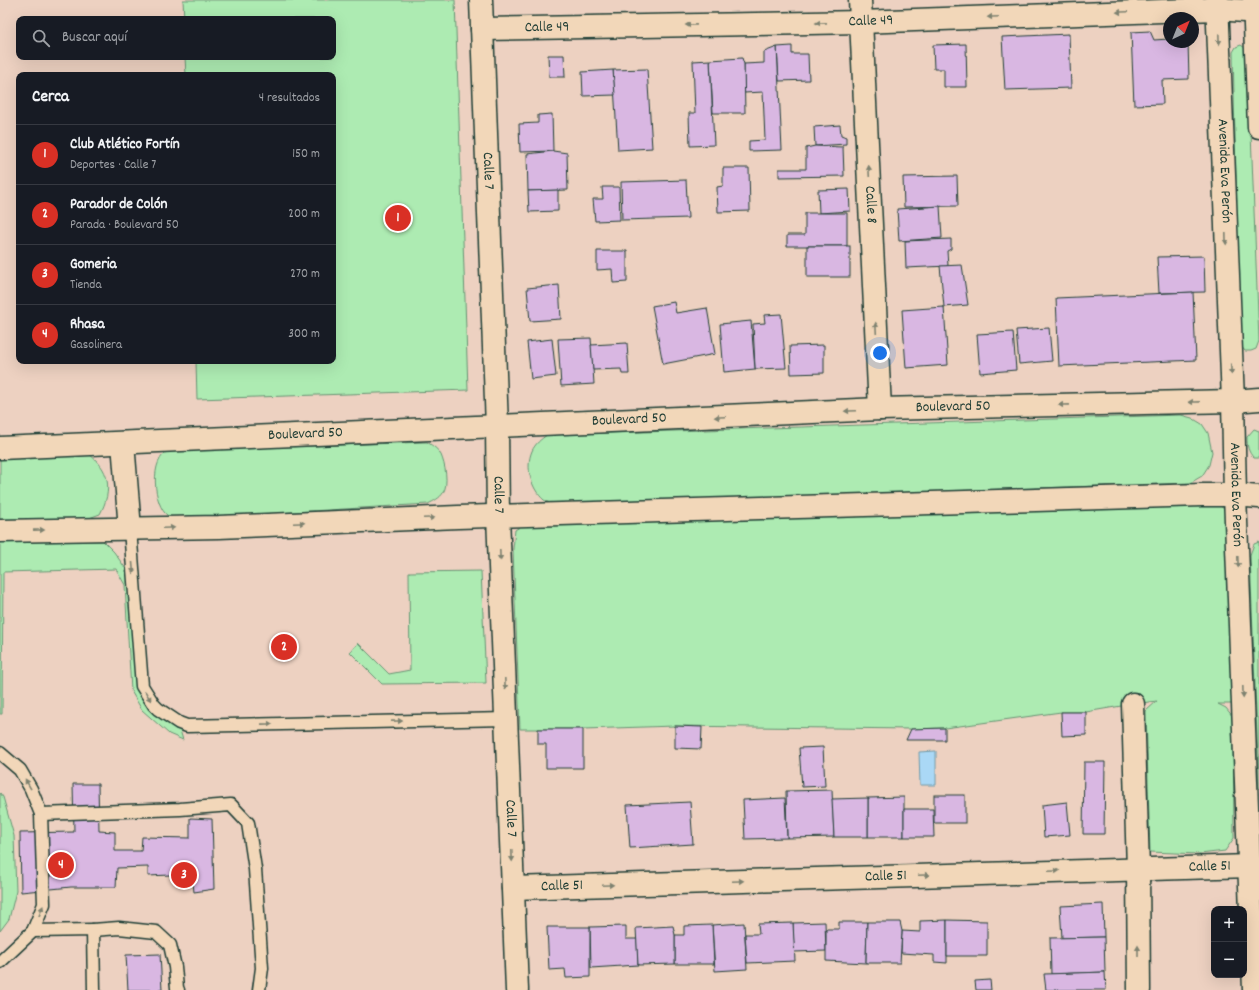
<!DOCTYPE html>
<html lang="es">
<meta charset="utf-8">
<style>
:root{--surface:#171b24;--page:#242831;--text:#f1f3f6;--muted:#9ea1a6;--line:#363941;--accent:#d93025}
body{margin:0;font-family:Dekko,sans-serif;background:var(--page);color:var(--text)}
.controls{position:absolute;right:12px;bottom:12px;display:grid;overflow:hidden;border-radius:8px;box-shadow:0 4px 16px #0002}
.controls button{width:36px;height:36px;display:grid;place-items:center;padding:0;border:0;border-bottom:1px solid var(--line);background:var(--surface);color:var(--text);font:20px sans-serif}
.compass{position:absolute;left:1163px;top:12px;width:36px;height:36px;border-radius:50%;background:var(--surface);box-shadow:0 4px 16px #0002;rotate:43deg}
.you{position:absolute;left:880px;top:353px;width:14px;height:14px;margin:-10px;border:3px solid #fff;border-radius:50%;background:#1a73e8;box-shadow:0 0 0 6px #1a73e833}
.badge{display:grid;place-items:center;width:26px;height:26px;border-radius:50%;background:var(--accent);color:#fff;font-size:13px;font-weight:700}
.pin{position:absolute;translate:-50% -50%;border:2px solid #fff;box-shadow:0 1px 4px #0006}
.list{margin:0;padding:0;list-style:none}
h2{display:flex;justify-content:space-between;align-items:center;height:52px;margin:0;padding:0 16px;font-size:17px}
h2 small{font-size:13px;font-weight:400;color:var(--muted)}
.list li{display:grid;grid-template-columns:26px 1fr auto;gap:12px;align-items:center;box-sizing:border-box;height:60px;padding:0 16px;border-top:1px solid var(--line)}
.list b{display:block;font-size:15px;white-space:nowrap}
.list p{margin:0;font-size:13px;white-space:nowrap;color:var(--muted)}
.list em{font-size:13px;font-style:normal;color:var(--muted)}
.icon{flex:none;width:22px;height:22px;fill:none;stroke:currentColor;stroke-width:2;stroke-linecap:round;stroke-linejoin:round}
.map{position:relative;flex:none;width:1259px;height:990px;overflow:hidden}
.search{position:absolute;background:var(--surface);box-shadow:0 4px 16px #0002;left:16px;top:16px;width:320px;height:44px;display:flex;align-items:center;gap:10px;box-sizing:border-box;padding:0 14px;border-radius:8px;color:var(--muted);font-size:15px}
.panel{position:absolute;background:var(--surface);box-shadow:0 4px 16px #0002;left:16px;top:72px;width:320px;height:292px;border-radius:8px}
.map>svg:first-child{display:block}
.green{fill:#adebb2;stroke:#669473}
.water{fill:#aad8f6;stroke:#729aa8}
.building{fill:#d9b7e2;stroke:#1f3d34}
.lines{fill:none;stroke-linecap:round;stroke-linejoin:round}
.service-casing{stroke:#1f3d34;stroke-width:15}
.minor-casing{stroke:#1f3d34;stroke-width:25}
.secondary-casing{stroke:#1f3d34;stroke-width:25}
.service{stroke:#f2d7b9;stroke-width:12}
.minor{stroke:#f2d7b9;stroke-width:22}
.secondary{stroke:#f2d7b9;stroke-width:22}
.oneway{fill:#7e8270}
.labels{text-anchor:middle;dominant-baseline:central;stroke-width:3.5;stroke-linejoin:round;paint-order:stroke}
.street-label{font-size:15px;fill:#1f3d34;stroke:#f2d7b9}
</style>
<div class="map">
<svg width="1259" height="990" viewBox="0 0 1259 990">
<rect width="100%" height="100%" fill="#edd1c1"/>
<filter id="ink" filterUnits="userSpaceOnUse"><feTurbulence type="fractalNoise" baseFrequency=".025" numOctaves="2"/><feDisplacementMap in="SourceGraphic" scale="8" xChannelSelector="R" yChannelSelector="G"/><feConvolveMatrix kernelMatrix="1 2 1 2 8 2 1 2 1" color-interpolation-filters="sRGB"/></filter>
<g filter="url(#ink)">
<!-- green -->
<g class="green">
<path d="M183 0H455L468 390 197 399 196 361H333V75H186L185 57H333V19H184Z"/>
<path d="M1241 45 1245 48 1248 54 1259 341 1256 349 1251 351H1245L1240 345 1233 52 1236 47Z"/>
<path d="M1181 415 1192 418 1202 424 1208 433 1212 452 1209 465 1202 476 1190 483 553 504C550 503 547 502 544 500 531 489 525 467 532 451 535 444 541 439 547 435Z"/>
<path d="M1254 429 1259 431V458H1254C1248 452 1247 446 1247 437Z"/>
<path d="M427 442C433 446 438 449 441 455 445 464 449 484 443 493 440 498 434 501 428 504L177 519C174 518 170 517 168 516 153 505 149 458 169 451Z"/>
<path d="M87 453C110 468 113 490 100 514L89 518 0 521V457Z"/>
<path d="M1218 504 1226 511 1235 704H1218L1226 708 1233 717 1234 838 1225 851 1200 854 1150 852 1146 711 1157 701 1133 704 1086 712H1061L945 728 911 729 675 726 583 729H520L513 549 515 530 526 523Z"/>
<path d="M103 541 114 552 128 572 141 689 179 727 183 740 169 734 142 710 131 691 125 585 116 569 3 572 2 714H0V542Z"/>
<path d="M1259 542V788L1250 555 1254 544Z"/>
<path d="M481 571 486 683 382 684 350 652 358 643 389 674 410 670 409 572Z"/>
<path d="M0 793 3 797 14 836 16 891 9 919 0 931Z"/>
</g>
<!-- water -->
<path class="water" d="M936 751V785H920L919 752Z"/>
<!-- building -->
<g class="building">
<path d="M1150 31 1154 40 1169 39V42H1188L1189 79 1162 80 1163 104 1134 105 1131 32Z"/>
<path d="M1069 34 1071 88 1005 90 1002 37Z"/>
<path d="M966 44 967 87H944V69H934L933 45Z"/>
<path d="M792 46V54H808L809 80 779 81 777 47Z"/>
<path d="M777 47 782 150 749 151V141L765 140 763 92 744 93V64L764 63V52Z"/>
<path d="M548 55H564L565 77H549Z"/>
<path d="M742 58 744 64 745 113H713L710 60Z"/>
<path d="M710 60 714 145 690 146 689 113H695L693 61Z"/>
<path d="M647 69 652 148 618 150 613 70Z"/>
<path d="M613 70 615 95 583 96 582 72Z"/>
<path d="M552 114 553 151 520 152 519 124 538 123V115Z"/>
<path d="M840 125 841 135 846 137V144L815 146 814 127Z"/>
<path d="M815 146 843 147 844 176 779 177V169H806V148Z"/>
<path d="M553 151 567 153 568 190 528 191 527 154Z"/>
<path d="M723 168H749L750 211 718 212 717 187 723 186Z"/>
<path d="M957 176 958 206 904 207 903 177Z"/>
<path d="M686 180 688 218 622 220 621 182Z"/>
<path d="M602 187H619L620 220 595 221 593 199H603Z"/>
<path d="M849 189 850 211 819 213 818 190Z"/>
<path d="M558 190V211L529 212 528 191Z"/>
<path d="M940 206 942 238 899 241 897 209Z"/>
<path d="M805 213H847V246H787V235H805Z"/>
<path d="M951 239V249L947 251 948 266 906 268 905 241Z"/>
<rect x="807" y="246" width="43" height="31"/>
<path d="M597 251H627V282L613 283 612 269 597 270Z"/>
<path d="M1204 256 1205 292 1159 293 1157 257Z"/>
<path d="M962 265 968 305 944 307 940 266Z"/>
<path d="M559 285 561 319 530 321 527 288Z"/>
<path d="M1193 292 1196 360 1059 366 1056 298Z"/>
<path d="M674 302 676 313 707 308 715 354 663 364 652 306Z"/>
<path d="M944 307 948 365 906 368 902 310Z"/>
<path d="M781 314 786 368 755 369 753 324 765 323 764 315Z"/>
<path d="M751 321 755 369 724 372 720 324Z"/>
<path d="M1049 328 1052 361 1019 364 1016 330Z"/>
<path d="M1013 332 1016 370 980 373 977 334Z"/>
<path d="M591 338 594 384 561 386 558 339Z"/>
<path d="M552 339 556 376 531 379 527 342Z"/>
<path d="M627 343 629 374H622L621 369 593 370 591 345Z"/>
<path d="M824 345V373L791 374 790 346Z"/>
<path d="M1061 712H1086V735L1062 736Z"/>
<path d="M675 726 702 727 701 749 675 748Z"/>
<path d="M945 728V740H906L911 729Z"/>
<path d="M538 729H583V768H546V744H538Z"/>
<path d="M823 747 825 786 802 787 799 748Z"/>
<path d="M1084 762H1105L1104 834H1083Z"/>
<path d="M73 784H98L99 831 115 832V851H141L142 837 190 838V818L212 819 214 889 194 892 192 874 148 876V867L117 868 116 887H71L21 892 20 833 74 832Z"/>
<path d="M832 790 834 837 787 838 786 791Z"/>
<rect x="934" y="795" width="31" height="28"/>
<path d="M904 797V837H868V798Z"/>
<path d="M785 798 787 838 745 839 743 800Z"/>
<path d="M868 798V837H834L832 799Z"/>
<path d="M690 802 693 844 630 848 627 805Z"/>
<path d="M1067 802 1070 835 1044 837 1042 805Z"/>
<path d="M904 809H933L934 837H904Z"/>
<path d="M1103 904 1104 937 1062 938 1060 906Z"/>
<path d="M947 920V963L934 962V955L901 953 902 931 920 932V921Z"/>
<path d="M947 920 987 921V956H947Z"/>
<path d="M825 922 826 951 794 952 793 923Z"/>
<path d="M839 922H867L866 963 826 961V929H839Z"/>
<path d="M867 922H900L902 931 900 963H866Z"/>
<path d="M744 923 747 969 715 971 712 925Z"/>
<path d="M793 923 795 961 747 963 745 934H759L758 924Z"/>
<path d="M712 925 714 964H675V935H684V926Z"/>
<path d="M626 926V939H637L638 965 591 968 590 927Z"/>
<path d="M673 926 675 935V964L638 965 636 928Z"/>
<path d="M547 927H590V977L566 978 565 969 549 970Z"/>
<path d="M1104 937 1105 972 1051 974 1050 938Z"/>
<path d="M160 954 162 990H128L126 955Z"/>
<path d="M1105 972 1106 990H1046L1044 974Z"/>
<path d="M990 980 991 990H976L975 981Z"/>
</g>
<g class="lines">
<!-- service casing -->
<g class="service-casing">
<g id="service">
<path d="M130 529 142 686 154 705 158 709 179 723 187 726 506 719"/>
<path d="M0 753 20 770 31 789 41 814 44 904 33 931 0 962"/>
<path d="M41 814 180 809 231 805 248 823 255 869 262 968 259 990"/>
<path d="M93 930 119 928 156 932 170 945 175 967 177 988 178 990"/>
<path d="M33 931 93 930 94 990"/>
</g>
</g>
<!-- minor casing -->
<g class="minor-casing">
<g id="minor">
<path id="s1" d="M481 0 497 427 498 516 517 990"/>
<path id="s2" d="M860 0 880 409"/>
<path id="s3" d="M482 29 861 22 1217 9 1259 12"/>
<path d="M123 443 130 529"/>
<path d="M1133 704 1138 869 1139 990"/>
<path id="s4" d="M513 888 1250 866 1259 869"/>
</g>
</g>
<!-- secondary casing -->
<g class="secondary-casing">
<g id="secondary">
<path id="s5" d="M1217 0 1233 401 1235 495 1254 990"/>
<path d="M1254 0 1259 127"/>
<path id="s6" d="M0 448 880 409 1233 401 1259 399"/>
<path d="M0 531 219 527 458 517 1202 495H1235L1259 497"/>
</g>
</g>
<!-- service -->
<use href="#service" class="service"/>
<!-- minor -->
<use href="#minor" class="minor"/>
<!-- secondary -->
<use href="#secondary" class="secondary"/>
</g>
<!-- one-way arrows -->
<defs><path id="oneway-solid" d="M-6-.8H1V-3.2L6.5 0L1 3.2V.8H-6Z"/></defs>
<g class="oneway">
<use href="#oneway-solid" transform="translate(1122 12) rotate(178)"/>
<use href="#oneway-solid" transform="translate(993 17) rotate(178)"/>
<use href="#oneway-solid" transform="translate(821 23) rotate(179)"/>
<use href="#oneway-solid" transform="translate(691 25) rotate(179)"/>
<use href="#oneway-solid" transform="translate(1219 39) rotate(88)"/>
<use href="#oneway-solid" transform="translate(869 171) rotate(-93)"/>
<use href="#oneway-solid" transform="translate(1226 239) rotate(88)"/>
<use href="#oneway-solid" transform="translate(876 328) rotate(-93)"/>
<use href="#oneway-solid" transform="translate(1231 369) rotate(87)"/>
<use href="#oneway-solid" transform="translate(1194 402) rotate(179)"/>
<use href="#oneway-solid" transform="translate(1064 405) rotate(179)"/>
<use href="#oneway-solid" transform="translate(850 411) rotate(177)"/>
<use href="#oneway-solid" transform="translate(720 417) rotate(177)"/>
<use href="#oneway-solid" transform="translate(429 518) rotate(-2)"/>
<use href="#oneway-solid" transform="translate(299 523) rotate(-2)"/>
<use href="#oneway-solid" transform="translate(169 528) rotate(-2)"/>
<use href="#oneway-solid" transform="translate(39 530) rotate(-1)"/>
<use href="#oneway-solid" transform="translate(500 555) rotate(88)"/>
<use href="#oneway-solid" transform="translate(1238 562) rotate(88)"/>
<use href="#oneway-solid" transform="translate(133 568) rotate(85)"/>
<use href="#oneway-solid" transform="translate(505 684) rotate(88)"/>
<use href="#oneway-solid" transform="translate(1243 692) rotate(88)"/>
<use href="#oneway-solid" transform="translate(148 696) rotate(59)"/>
<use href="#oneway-solid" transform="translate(397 721) rotate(-1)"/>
<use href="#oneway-solid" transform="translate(267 724) rotate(-1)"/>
<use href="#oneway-solid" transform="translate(28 784) rotate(-120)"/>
<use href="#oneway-solid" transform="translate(512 856) rotate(88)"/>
<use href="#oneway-solid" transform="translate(1054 871) rotate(-2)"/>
<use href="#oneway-solid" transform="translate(924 875) rotate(-2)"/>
<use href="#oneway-solid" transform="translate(738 881) rotate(-2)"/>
<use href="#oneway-solid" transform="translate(608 885) rotate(-2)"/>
<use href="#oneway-solid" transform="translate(41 911) rotate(-69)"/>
<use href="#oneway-solid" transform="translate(1138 951) rotate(-90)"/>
</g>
</g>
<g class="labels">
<!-- street labels -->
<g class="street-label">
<text stroke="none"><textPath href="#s3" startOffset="389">Calle 49</textPath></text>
<text stroke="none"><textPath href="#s3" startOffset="65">Calle 49</textPath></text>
<text stroke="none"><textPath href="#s1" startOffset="171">Calle 7</textPath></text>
<text stroke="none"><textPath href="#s5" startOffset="171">Avenida Eva Perón</textPath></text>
<text stroke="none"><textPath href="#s2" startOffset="205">Calle 8</textPath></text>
<text stroke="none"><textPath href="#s6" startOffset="954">Boulevard 50</textPath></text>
<text stroke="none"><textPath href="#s6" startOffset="630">Boulevard 50</textPath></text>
<text stroke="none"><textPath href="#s6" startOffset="306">Boulevard 50</textPath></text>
<text stroke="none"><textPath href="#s1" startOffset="495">Calle 7</textPath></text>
<text stroke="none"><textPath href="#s5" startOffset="495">Avenida Eva Perón</textPath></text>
<text stroke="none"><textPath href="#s1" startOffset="819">Calle 7</textPath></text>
<text stroke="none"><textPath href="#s4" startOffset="697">Calle 51</textPath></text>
<text stroke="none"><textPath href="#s4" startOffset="373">Calle 51</textPath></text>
<text stroke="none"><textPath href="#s4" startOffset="49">Calle 51</textPath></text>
</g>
</g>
</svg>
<div class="controls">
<button>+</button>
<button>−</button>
</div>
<svg class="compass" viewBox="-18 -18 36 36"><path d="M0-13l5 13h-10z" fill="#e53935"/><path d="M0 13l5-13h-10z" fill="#9ea1a6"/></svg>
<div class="you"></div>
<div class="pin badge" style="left:398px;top:218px">1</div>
<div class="pin badge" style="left:284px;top:647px">2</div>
<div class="pin badge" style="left:184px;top:875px">3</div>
<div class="pin badge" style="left:61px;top:865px">4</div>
<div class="search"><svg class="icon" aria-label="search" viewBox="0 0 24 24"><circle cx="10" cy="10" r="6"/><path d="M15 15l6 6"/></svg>Buscar aquí</div>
<section class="panel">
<h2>Cerca<small>4 resultados</small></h2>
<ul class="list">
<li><span class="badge">1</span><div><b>Club Atlético Fortín</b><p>Deportes · Calle 7</p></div><em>150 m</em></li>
<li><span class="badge">2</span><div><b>Parador de Colón</b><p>Parada · Boulevard 50</p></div><em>200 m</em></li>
<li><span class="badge">3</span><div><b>Gomeria</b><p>Tienda</p></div><em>270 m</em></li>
<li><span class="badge">4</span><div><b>Rhasa</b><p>Gasolinera</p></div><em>300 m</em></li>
</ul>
</section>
</div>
